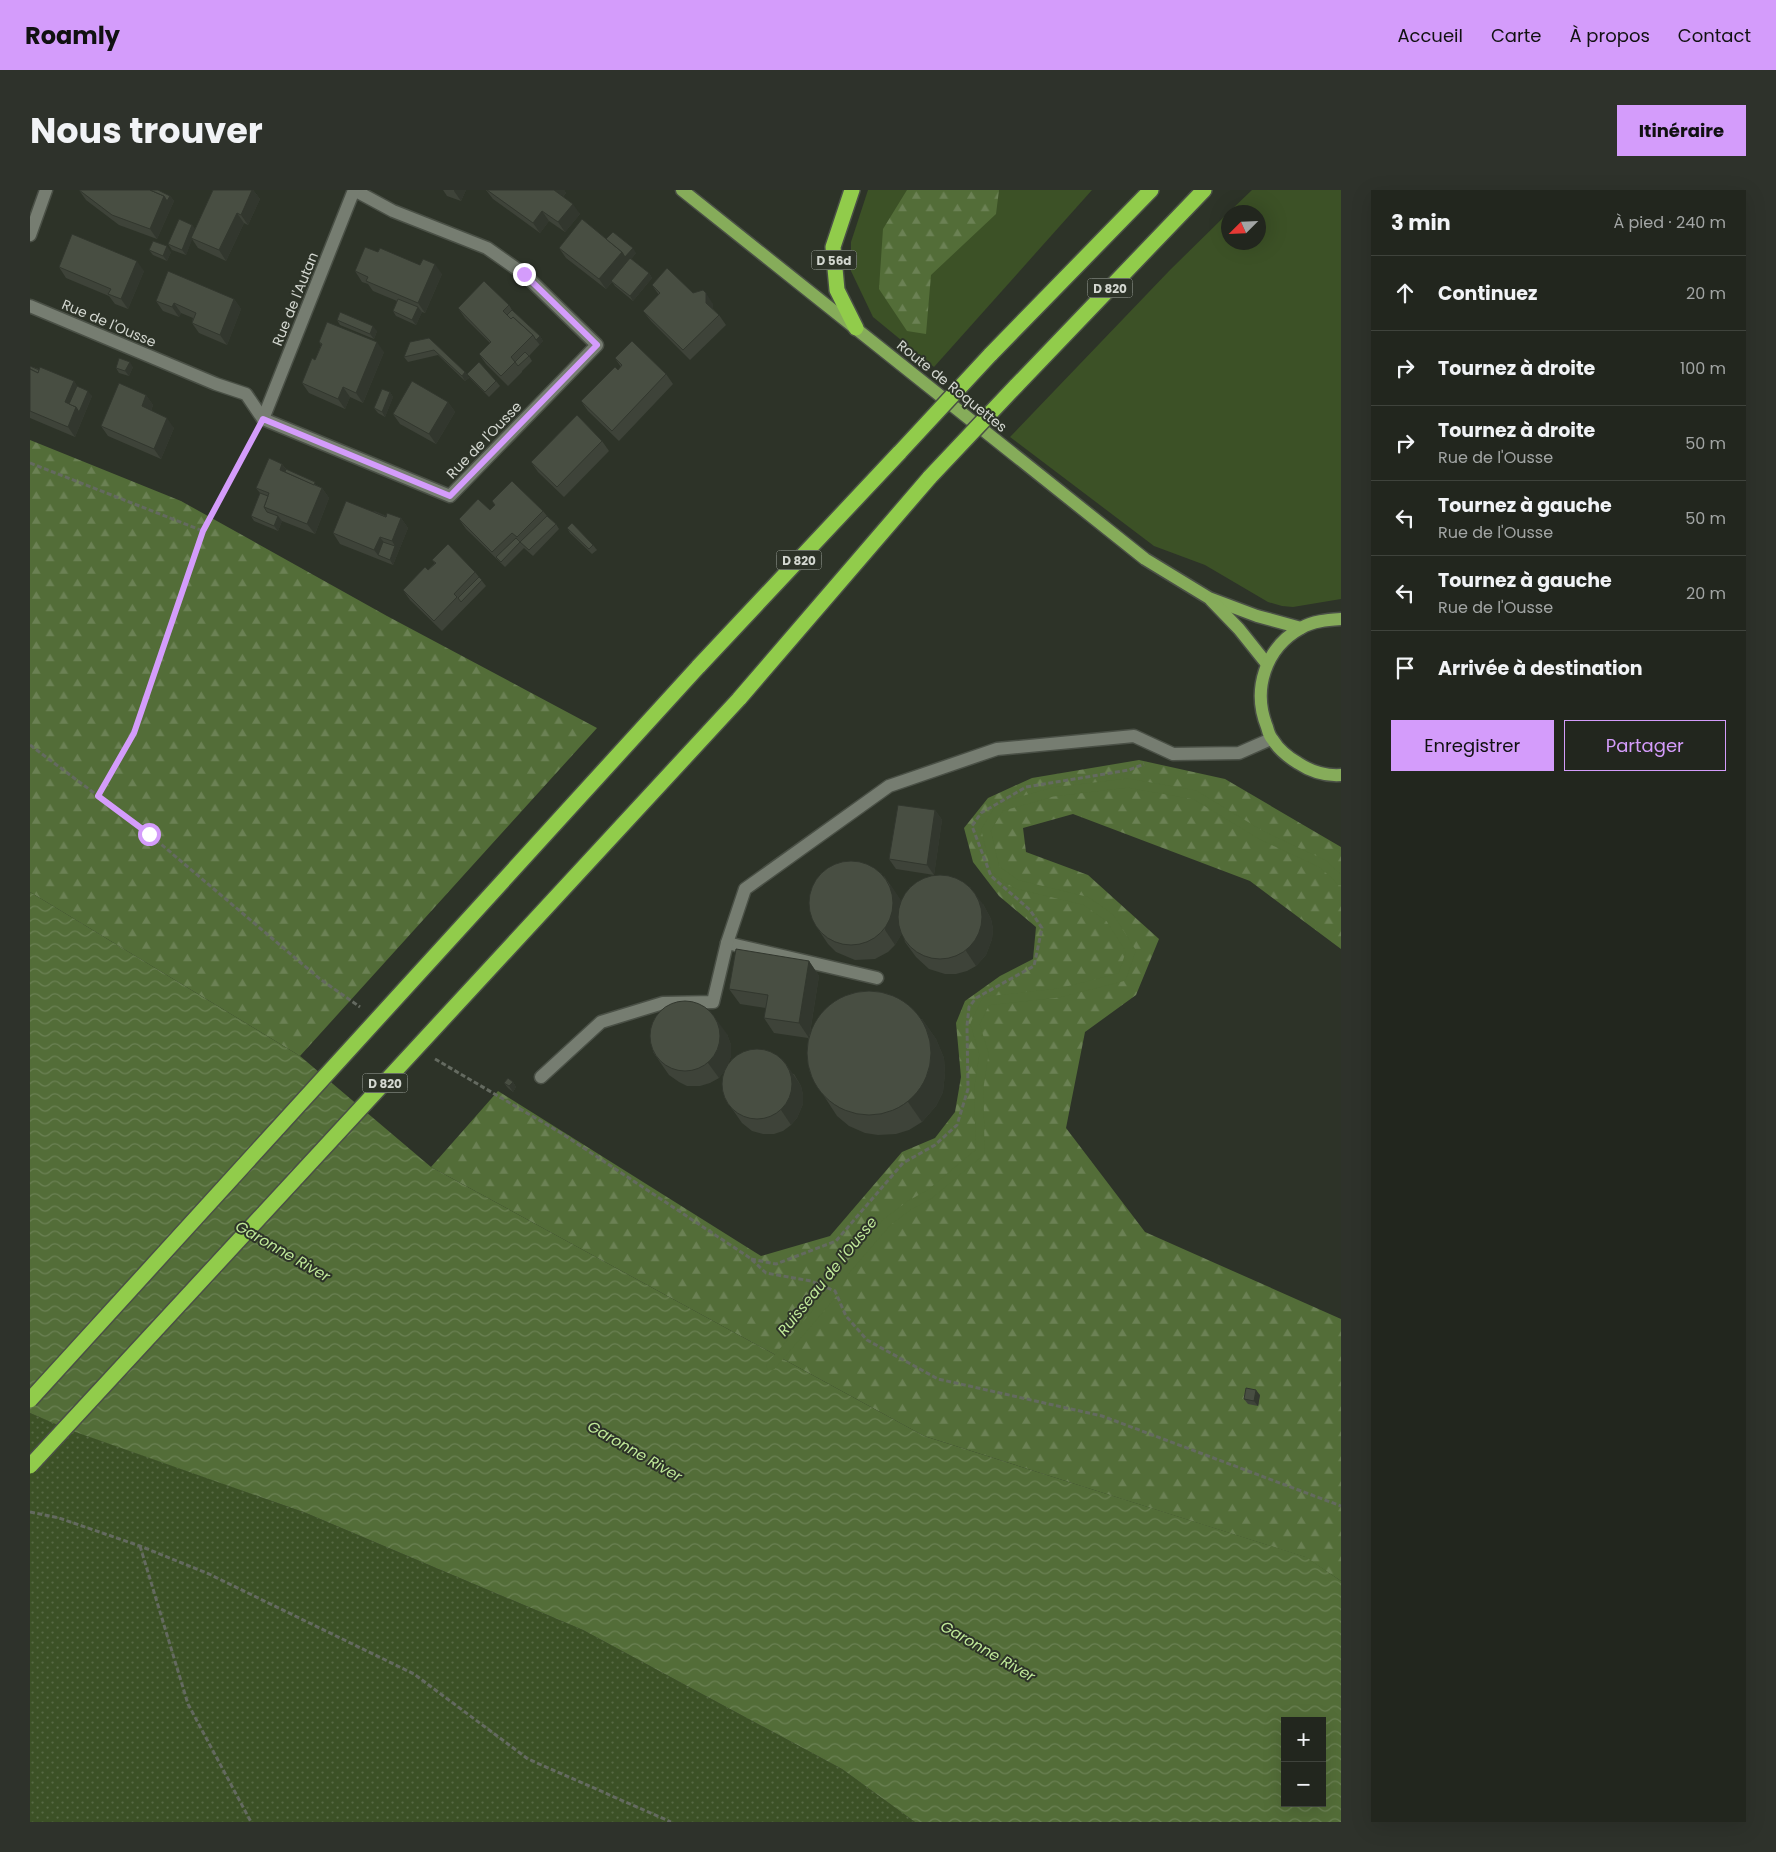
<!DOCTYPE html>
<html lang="fr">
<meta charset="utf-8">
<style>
:root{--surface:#22261e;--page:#2e322b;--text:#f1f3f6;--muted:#a2a5a4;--line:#3f433c;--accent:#d49cfb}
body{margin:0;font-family:Poppins,sans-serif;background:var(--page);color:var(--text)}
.controls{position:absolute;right:15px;bottom:15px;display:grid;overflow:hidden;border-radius:0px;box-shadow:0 5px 20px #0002}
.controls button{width:45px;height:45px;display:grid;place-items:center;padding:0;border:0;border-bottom:1px solid var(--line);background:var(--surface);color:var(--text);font:25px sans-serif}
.compass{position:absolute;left:1191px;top:15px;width:45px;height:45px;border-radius:50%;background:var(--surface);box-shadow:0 5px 20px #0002;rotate:246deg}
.stop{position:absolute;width:15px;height:15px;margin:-11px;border:4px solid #d49cfb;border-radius:50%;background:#fff}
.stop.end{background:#d49cfb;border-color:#fff;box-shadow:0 1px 5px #0008}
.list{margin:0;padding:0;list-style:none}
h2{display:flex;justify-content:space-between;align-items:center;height:65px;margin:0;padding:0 20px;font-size:21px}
h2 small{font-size:16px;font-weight:400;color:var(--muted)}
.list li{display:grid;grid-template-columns:32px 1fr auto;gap:15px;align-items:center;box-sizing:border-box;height:75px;padding:0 20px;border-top:1px solid var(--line)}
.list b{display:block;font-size:19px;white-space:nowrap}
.list p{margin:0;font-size:16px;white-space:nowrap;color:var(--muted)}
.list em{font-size:16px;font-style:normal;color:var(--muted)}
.actions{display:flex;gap:10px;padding:15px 20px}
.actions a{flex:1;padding:11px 0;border:1px solid var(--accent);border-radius:0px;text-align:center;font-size:18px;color:var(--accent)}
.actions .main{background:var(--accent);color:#111}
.icon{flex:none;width:28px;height:28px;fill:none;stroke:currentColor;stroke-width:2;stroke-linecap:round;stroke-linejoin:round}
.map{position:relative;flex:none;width:1311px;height:1632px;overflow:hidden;border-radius:0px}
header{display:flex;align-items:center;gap:30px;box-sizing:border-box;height:70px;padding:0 25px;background:var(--accent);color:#111}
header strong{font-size:24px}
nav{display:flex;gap:28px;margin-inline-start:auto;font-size:18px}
.intro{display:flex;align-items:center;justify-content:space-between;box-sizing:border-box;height:120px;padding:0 30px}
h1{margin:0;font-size:35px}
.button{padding:12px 22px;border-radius:0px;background:var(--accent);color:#111;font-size:18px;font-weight:700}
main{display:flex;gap:30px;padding:0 30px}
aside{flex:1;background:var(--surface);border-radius:0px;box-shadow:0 5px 20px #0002}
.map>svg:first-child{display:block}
.grass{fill:#3c5126}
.forest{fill:url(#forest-firs)}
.park{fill:url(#park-dots)}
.water{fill:url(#water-waves);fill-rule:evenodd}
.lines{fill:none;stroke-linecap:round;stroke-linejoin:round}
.stream{stroke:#536d38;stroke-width:9}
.minor-casing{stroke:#4a5046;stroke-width:15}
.major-casing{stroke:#4a5046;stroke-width:15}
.highway-casing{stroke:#4a5046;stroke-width:18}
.path{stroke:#646a60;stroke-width:3;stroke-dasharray:5 2.5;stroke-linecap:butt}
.minor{stroke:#767d71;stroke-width:12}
.major{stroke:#86ac5a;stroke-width:12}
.highway{stroke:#91cc4b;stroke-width:15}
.highway-bridge-casing{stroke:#4a5046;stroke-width:18;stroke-linecap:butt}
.highway-bridge{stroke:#91cc4b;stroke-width:15}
.wall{fill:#3e4339}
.shaded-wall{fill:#32372e}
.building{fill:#484e42;stroke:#32372e}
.route{stroke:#d49cfb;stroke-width:6}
.labels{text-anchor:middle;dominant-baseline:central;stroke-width:4;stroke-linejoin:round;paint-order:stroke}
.shield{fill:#2d3328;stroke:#a1a69e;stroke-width:1}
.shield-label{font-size:12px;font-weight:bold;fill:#d3d7d0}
.street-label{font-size:14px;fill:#d3d7d0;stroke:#2d3328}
.water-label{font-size:15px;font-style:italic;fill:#c1ea9a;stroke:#2d3328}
</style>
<header>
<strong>Roamly</strong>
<nav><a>Accueil</a><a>Carte</a><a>À propos</a><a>Contact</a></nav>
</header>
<div class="intro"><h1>Nous trouver</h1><a class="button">Itinéraire</a></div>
<main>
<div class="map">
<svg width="1311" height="1632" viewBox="0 0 1311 1632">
<defs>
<pattern id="forest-firs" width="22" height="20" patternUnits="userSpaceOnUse" patternTransform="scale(1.25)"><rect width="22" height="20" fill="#536d38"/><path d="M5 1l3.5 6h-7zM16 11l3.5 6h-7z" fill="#6b8154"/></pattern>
<pattern id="park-dots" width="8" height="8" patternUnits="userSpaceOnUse" patternTransform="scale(1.25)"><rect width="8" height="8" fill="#3c5126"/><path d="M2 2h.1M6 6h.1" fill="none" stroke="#576944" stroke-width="1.8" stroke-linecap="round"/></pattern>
<pattern id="water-waves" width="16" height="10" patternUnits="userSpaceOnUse" patternTransform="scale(1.25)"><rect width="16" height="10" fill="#536d38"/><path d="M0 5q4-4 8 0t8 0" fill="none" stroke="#6b8154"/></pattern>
</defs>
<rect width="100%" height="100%" fill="#2d3328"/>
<!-- grass -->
<g class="grass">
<path d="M838 0H1062L904 177 843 127 821 81V52Z"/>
<path d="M1222 0H1311V409L1263 417 1252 416 1238 412 1175 375 1124 356 980 247 1140 80 1198 23V52H1228V22H1199Z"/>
</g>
<!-- forest -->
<g class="forest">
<path d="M877 0H969L966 24 901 85 896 144 877 141 849 99 853 39Z"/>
<path d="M0 250 151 311 357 426 567 538 270 866 0 702Z"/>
<path d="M1109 570 1195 589 1311 657V759L1220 691 1043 624 993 638 996 662 1058 685 1129 749 1106 805 1055 842 1036 938 1115 1042 1311 1129V1391L1275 1367 894 1246 401 977 468 901 731 1066 800 1046 872 962 905 948 925 922 931 887 926 833 935 811 970 786 1003 769 1006 737 969 706 943 672 934 638 958 608 1002 588Z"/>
</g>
<!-- park -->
<path class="park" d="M0 1223 38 1239 276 1323 553 1440 812 1579 885 1632H0Z"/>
<!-- water -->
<path class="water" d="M0 702 270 866 401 977 894 1246 1276 1367 1311 1391V1632H885L812 1579 553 1440 276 1323 37 1239 0 1223ZM1255 1531H1292V1613H1255Z"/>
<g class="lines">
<!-- stream -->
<path class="stream" d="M741 1176 805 1101 814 1082 857 1032 880 1015 900 1004 950 962 949 897 954 864 945 834 956 811 1029 803 1092 787 1101 761 1080 728 1056 711 986 694 965 679 956 640 970 617 1023 602 1098 593 1165 605 1231 645 1293 674 1311 691"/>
<!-- minor casing -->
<g class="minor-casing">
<g id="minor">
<path d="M0 45 16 0"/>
<path d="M0 116 186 194 216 204 233 229 420 306 567 155 494 84 457 58 363 21 324 0"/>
<path d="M233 229 324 0"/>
<path d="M697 753 847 788"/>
<path d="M511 887 571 832 633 813 683 812 697 753 715 699 859 596 967 559 1104 546 1143 564 1209 563 1241 549"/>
</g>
</g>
<!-- major casing -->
<g class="major-casing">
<g id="major">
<path d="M652 0 1115 369 1179 408 1227 426 1271 438"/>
<path d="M1181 410 1209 439 1237 474"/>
<path d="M1311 429C1297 430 1283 431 1271 438 1235 458 1222 500 1237 537 1238 541 1240 547 1243 550 1249 560 1258 567 1268 573 1280 581 1296 586 1311 585"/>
</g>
</g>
<!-- highway casing -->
<g class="highway-casing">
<g id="highway">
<path d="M822 0 803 57 807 100 826 138"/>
<path d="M960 165 1121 0"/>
<path d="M986 196 1174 0"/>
<path d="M668 477 870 262"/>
<path d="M709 509 900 287"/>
</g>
</g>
<!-- path -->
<g class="path">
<path d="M0 273 173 341"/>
<path d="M0 555 119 644 290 789 330 817"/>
<path d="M68 606 104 543 173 341 223 247"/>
<path d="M405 869 531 943 720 1068 736 1083 781 1091 805 1101 816 1126 837 1150 908 1189 1072 1226 1311 1316"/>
<path d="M721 1069 746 1074 806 1051 873 973 905 955 927 935 938 899 937 836 939 817 946 808 1004 776 1012 738 1000 720 961 686 942 636 951 623 996 597 1099 580 1114 574"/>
<path d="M0 1322 29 1328 110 1356 179 1384 384 1484 498 1569 641 1632"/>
<path d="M110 1356 158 1514 221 1632"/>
</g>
<!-- minor -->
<use href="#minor" class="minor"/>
<!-- major -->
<use href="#major" class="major"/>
<!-- highway -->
<use href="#highway" class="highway"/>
<!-- highway-bridge casing -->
<g class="highway-bridge-casing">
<g id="highway-bridge">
<path d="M870 262 960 165"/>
<path d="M900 287 986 196"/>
<path d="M0 1210 668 477"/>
<path d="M0 1276 709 509"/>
</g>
</g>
<!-- highway-bridge -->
<use href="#highway-bridge" class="highway-bridge"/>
</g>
<!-- wall -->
<g class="wall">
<path d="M49 0 140 6 144 11 127 49 89 35 56 10Z"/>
<path d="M183 0H223L230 9 218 35 214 33 196 71 168 58 162 49 156 65 142 60 138 54 162 35 165 39Z"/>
<path d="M413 0H436L431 11 417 6Z"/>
<path d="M456 0H534L536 3 533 7 550 24 535 42 519 31 510 43 463 9Z"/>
<path d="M576 49 606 63 601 69 619 83 622 88 603 111 585 96 582 92 576 99 536 68 529 58Z"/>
<path d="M119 60 141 62 137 71 123 65Z"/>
<path d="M29 77 114 81 98 119 85 114 79 106 36 88Z"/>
<path d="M325 81 412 84 395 123 392 122 386 135 366 126 363 121 367 111 343 101 338 94 332 92Z"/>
<path d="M622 95 663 103 683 114V119L689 125 696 135 660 170 621 131 613 121 629 105Z"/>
<path d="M204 109 211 119 197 155 169 143 162 133 163 128 151 123 149 127 133 121 126 111Z"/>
<path d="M479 115 482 120 510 146 513 151 499 166 502 171 492 181V182L478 196 456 174 449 164 460 153 435 128 428 118Z"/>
<path d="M307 130 347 141 344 149 310 135Z"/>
<path d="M399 148 435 182 439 188 435 191 408 165 378 172 374 167Z"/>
<path d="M289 152 354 162 333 213 320 207 315 219 279 203 272 193 285 170 291 155Z"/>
<path d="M585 168 636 184 643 194 589 251 558 221 551 211 591 177Z"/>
<path d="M0 176 44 191 47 196 62 206 45 247 0 228Z"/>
<path d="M103 177 99 186 89 183 86 178Z"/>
<path d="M437 184 466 191 470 196 459 207 441 189Z"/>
<path d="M360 202 363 207 355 227 348 223 344 218Z"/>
<path d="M116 205 123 215 121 221 144 238 131 269 78 246 71 236Z"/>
<path d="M418 212 425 222 406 254 370 234 363 224Z"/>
<path d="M572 251 579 261 534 307 508 282 501 272Z"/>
<path d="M252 274 256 279 292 298 299 308 285 344 252 331 248 341 224 331 221 326 230 303 226 298Z"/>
<path d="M462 311 513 321 517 326 526 334 529 339 503 366 494 358 475 377 436 339 429 329 460 320 465 315Z"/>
<path d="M344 322 356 326 371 328 378 338 363 375 310 354 303 343Z"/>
<path d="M537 338 563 355 567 360 562 364 540 343Z"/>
<path d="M402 370 445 382 456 396 412 441 380 410 373 400 398 380 405 373Z"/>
<path d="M905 620 912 630 904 685 866 679 859 669Z"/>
<path d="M854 686 871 711 953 714 961 729 963 739 962 749 956 765 946 776 937 781 926 784H915L899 779 886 767 875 752 872 743 865 755 858 762 845 769 825 770 806 762 798 754 788 739Z"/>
<path d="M779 771 789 786 780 843 892 829 906 849 914 868 915 883 913 902 906 916 892 932 879 940 866 944 848 945 835 943 819 936 807 926 794 906 778 848 744 843 734 828 736 818 710 814 699 799Z"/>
<path d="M697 844 701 855V866L698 874 764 884 771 896 773 905V914L767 928 761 935 753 941 744 944H733L722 941 712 933 696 910 695 880 689 888 680 893 670 896H657L649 892 639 885 623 862Z"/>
<path d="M483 892 486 897 483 902 478 898 474 893Z"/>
<path d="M1230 1205 1228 1216 1218 1214 1214 1209Z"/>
</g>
<!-- shaded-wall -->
<g class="shaded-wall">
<path d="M222 0H223L230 9 218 35 211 25Z"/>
<path d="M424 0H436L431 11 424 1Z"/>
<path d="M523 0H534L536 3 530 10Z"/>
<path d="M134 6H140L144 11 127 49 120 39Z"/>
<path d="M543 14 550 24 535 42 528 32Z"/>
<path d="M512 21 519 31 510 43 503 33Z"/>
<path d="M207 23 214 33 196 71 189 60Z"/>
<path d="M162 35 166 40 156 65 152 60Z"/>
<path d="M137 56 141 62 137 71 133 66Z"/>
<path d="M603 58 606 63 576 99 569 89 592 62Z"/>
<path d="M107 71 114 81 98 119 91 109Z"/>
<path d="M405 74 412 84 395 123 388 113Z"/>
<path d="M619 83 622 88 603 111 600 106Z"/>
<path d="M676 103 683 114V123L676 113Z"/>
<path d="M204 109 211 119 197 155 190 145Z"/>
<path d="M144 113 151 123 149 127 142 117Z"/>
<path d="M388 117 392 122 386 135 382 130Z"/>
<path d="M343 136 347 141 344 149 340 144Z"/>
<path d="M510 146 513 151 510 155 506 150Z"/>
<path d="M347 152 354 162 333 213 326 203Z"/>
<path d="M100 172 103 177 99 186 95 181Z"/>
<path d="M435 182 439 188 435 191 432 186Z"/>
<path d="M44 191 51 201 43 219 35 212Z"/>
<path d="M313 197 320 207 315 219 308 209Z"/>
<path d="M58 201 62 206 45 247 38 237 46 217Z"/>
<path d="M360 202 363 207 355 227 352 222Z"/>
<path d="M116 205 123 215 119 227 112 216Z"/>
<path d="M418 212 425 222 406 254 399 244Z"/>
<path d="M137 228 144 238 131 269 124 259Z"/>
<path d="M252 274 259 284 250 280Z"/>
<path d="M292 298 299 308 285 344 277 334Z"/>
<path d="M248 326 252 331 248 341 244 336Z"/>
<path d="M371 328 378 338 363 375 360 370 365 356 362 351Z"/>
<path d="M350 347 357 357 348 365 344 360Z"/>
<path d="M905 620 912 630 904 685 897 675Z"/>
<path d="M860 694 870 709 873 718 874 733 871 745 865 755 855 740Z"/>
<path d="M942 700 953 714 961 729 963 739 962 749 956 765 946 776 936 761Z"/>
<path d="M779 771 789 786 779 848 769 833Z"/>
<path d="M686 829 697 844 701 855V866L697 878 689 888 678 873Z"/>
<path d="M892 829 906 849 914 868 915 883 913 902 906 916 892 932 878 912Z"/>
<path d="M753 869 771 896 773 905V914L767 928 761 935 751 920Z"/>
<path d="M483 892 486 897 483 902 479 896Z"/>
<path d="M1226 1200 1230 1205 1228 1216 1224 1211Z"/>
</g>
<!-- building -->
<g class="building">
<path d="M49 0H120L134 6 120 39 82 25Z"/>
<path d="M120 0H128L140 6 137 11 134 6Z"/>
<path d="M183 0H222L211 25 207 23 189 60 161 48Z"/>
<path d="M457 0H524L543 14 528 32 512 21 503 33Z"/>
<path d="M149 29 162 35 152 60 138 54Z"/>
<path d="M552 29 592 62 569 89 529 58Z"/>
<path d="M583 42 603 58 595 67 592 62 576 49Z"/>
<path d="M42 44 107 71 91 109 78 104 81 99 29 77Z"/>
<path d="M123 51 137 56 133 66 119 60Z"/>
<path d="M335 57 348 62 350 58 390 75 393 69 405 74 388 113 336 91 338 87 325 81Z"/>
<path d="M600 68 619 83 600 106 581 91Z"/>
<path d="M637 78 663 103 673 100 676 103V113L689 125 653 160 613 121 630 103 622 95Z"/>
<path d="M138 81 204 109 190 145 162 133 166 123 144 113 142 117 126 111Z"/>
<path d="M454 91 479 115 473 121 481 129 483 127 503 145 481 167 485 172 471 186 449 164 461 152 428 118Z"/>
<path d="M368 109 388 117 382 130 363 121Z"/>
<path d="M482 120 510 146 506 150 503 145 483 127 481 129 477 125Z"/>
<path d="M310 122 343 136 340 144 307 130Z"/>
<path d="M297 132 347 152 326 203 313 197 308 209 272 193 282 168 285 170 292 154 289 152Z"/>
<path d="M399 148 435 182 432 186 404 160 374 167 380 152Z"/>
<path d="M602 151 636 184 582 241 551 211 585 177 588 180 592 175 585 168Z"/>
<path d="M495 162 499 166 488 176 485 172Z"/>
<path d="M89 168 100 172 95 181 86 178Z"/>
<path d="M449 172 466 191 455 202 437 184Z"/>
<path d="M0 176 9 180 8 183 0 179Z"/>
<path d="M10 177 44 191 35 212 46 217 38 237 0 221V179L8 183Z"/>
<path d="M382 191 418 212 399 244 363 224Z"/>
<path d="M89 193 116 205 112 216 137 228 124 259 71 236Z"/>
<path d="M47 196 58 201 49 222 46 217 39 214Z"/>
<path d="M352 199 360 202 352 222 344 218Z"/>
<path d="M547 225 572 251 527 297 501 272Z"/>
<path d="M239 268 252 274 250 280 292 298 277 334 234 317 239 303 226 298Z"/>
<path d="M256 279 285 292 284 295 255 282Z"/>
<path d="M482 291 513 321 487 347 482 343 462 362 429 329 448 309 460 320 465 315 462 311Z"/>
<path d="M230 303 238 306 234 317 237 322 248 326 244 336 221 326Z"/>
<path d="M316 311 356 327 357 323 371 328 362 351 350 347 344 360 303 343Z"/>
<path d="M344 321 356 326V327L344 322Z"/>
<path d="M517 326 526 334 499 360 490 352Z"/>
<path d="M542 333 563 355 559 359 537 338Z"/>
<path d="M486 348 490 352 471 372 466 367Z"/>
<path d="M353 352 365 356 360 370 348 365Z"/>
<path d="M418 354 445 382 424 404 427 407 404 431 373 400 395 377 398 380 406 373 402 370Z"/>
<path d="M449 387 452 390 431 412 428 408Z"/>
<path d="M868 615 905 620 897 675 859 669Z"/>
<circle cx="821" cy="713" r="42"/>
<circle cx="910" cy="727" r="42"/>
<path d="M706 759 779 771 769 833 734 828 738 805 699 799Z"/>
<circle cx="839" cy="863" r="62"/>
<circle cx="655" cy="846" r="35"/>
<circle cx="727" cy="894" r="35"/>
<path d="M478 888 483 892 479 896 474 893Z"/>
<path d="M1216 1198 1226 1200 1224 1211 1214 1209Z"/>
</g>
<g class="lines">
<!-- route -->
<path class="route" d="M119 644 68 606 104 543 173 341 233 229 420 306 567 155 494 84"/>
</g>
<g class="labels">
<!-- shield labels -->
<g class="shield">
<rect x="781.5" y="60.5" width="45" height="19" rx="4"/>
<rect x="1057.5" y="88.5" width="45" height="19" rx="4"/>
<rect x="746.5" y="360.5" width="45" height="19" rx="4"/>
<rect x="332.5" y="883.5" width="45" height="19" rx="4"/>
</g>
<g class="shield-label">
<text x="804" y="70">D 56d</text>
<text x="1080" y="98">D 820</text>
<text x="769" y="370">D 820</text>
<text x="355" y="893">D 820</text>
</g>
<!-- street labels -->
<g class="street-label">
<text transform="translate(265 109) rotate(-68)">Rue de l'Autan</text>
<text transform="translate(79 133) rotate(23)">Rue de l'Ousse</text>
<text transform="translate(922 196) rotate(39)">Route de Roquettes</text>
<text transform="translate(454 250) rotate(-46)">Rue de l'Ousse</text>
</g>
<!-- water labels -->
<g class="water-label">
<text transform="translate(253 1061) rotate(30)">Garonne River</text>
<text transform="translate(797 1086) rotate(-51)">Ruisseau de l'Ousse</text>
<text transform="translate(605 1261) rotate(30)">Garonne River</text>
<text transform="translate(958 1461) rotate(30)">Garonne River</text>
</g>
</g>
</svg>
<div class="controls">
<button>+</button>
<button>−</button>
</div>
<svg class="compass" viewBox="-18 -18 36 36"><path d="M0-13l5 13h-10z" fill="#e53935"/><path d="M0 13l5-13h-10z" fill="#a2a5a4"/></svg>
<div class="stop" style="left:119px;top:644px"></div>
<div class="stop end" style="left:494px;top:84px"></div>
</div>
<aside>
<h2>3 min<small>À pied · 240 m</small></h2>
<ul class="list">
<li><svg class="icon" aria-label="ahead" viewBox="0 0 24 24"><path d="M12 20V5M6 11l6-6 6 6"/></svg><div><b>Continuez</b></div><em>20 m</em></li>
<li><svg class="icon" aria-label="right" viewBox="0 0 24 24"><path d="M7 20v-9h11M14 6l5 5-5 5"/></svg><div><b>Tournez à droite</b></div><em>100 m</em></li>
<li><svg class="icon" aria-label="right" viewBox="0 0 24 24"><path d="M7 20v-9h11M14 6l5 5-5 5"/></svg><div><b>Tournez à droite</b><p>Rue de l'Ousse</p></div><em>50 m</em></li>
<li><svg class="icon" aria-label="left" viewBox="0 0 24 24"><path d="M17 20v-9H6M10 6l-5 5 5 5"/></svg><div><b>Tournez à gauche</b><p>Rue de l'Ousse</p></div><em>50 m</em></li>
<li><svg class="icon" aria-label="left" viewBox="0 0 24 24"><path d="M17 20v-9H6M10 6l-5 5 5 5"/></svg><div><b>Tournez à gauche</b><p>Rue de l'Ousse</p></div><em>20 m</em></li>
<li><svg class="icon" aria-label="arrive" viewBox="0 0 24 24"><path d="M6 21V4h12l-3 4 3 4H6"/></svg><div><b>Arrivée à destination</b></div></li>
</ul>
<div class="actions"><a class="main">Enregistrer</a><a>Partager</a></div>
</aside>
</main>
